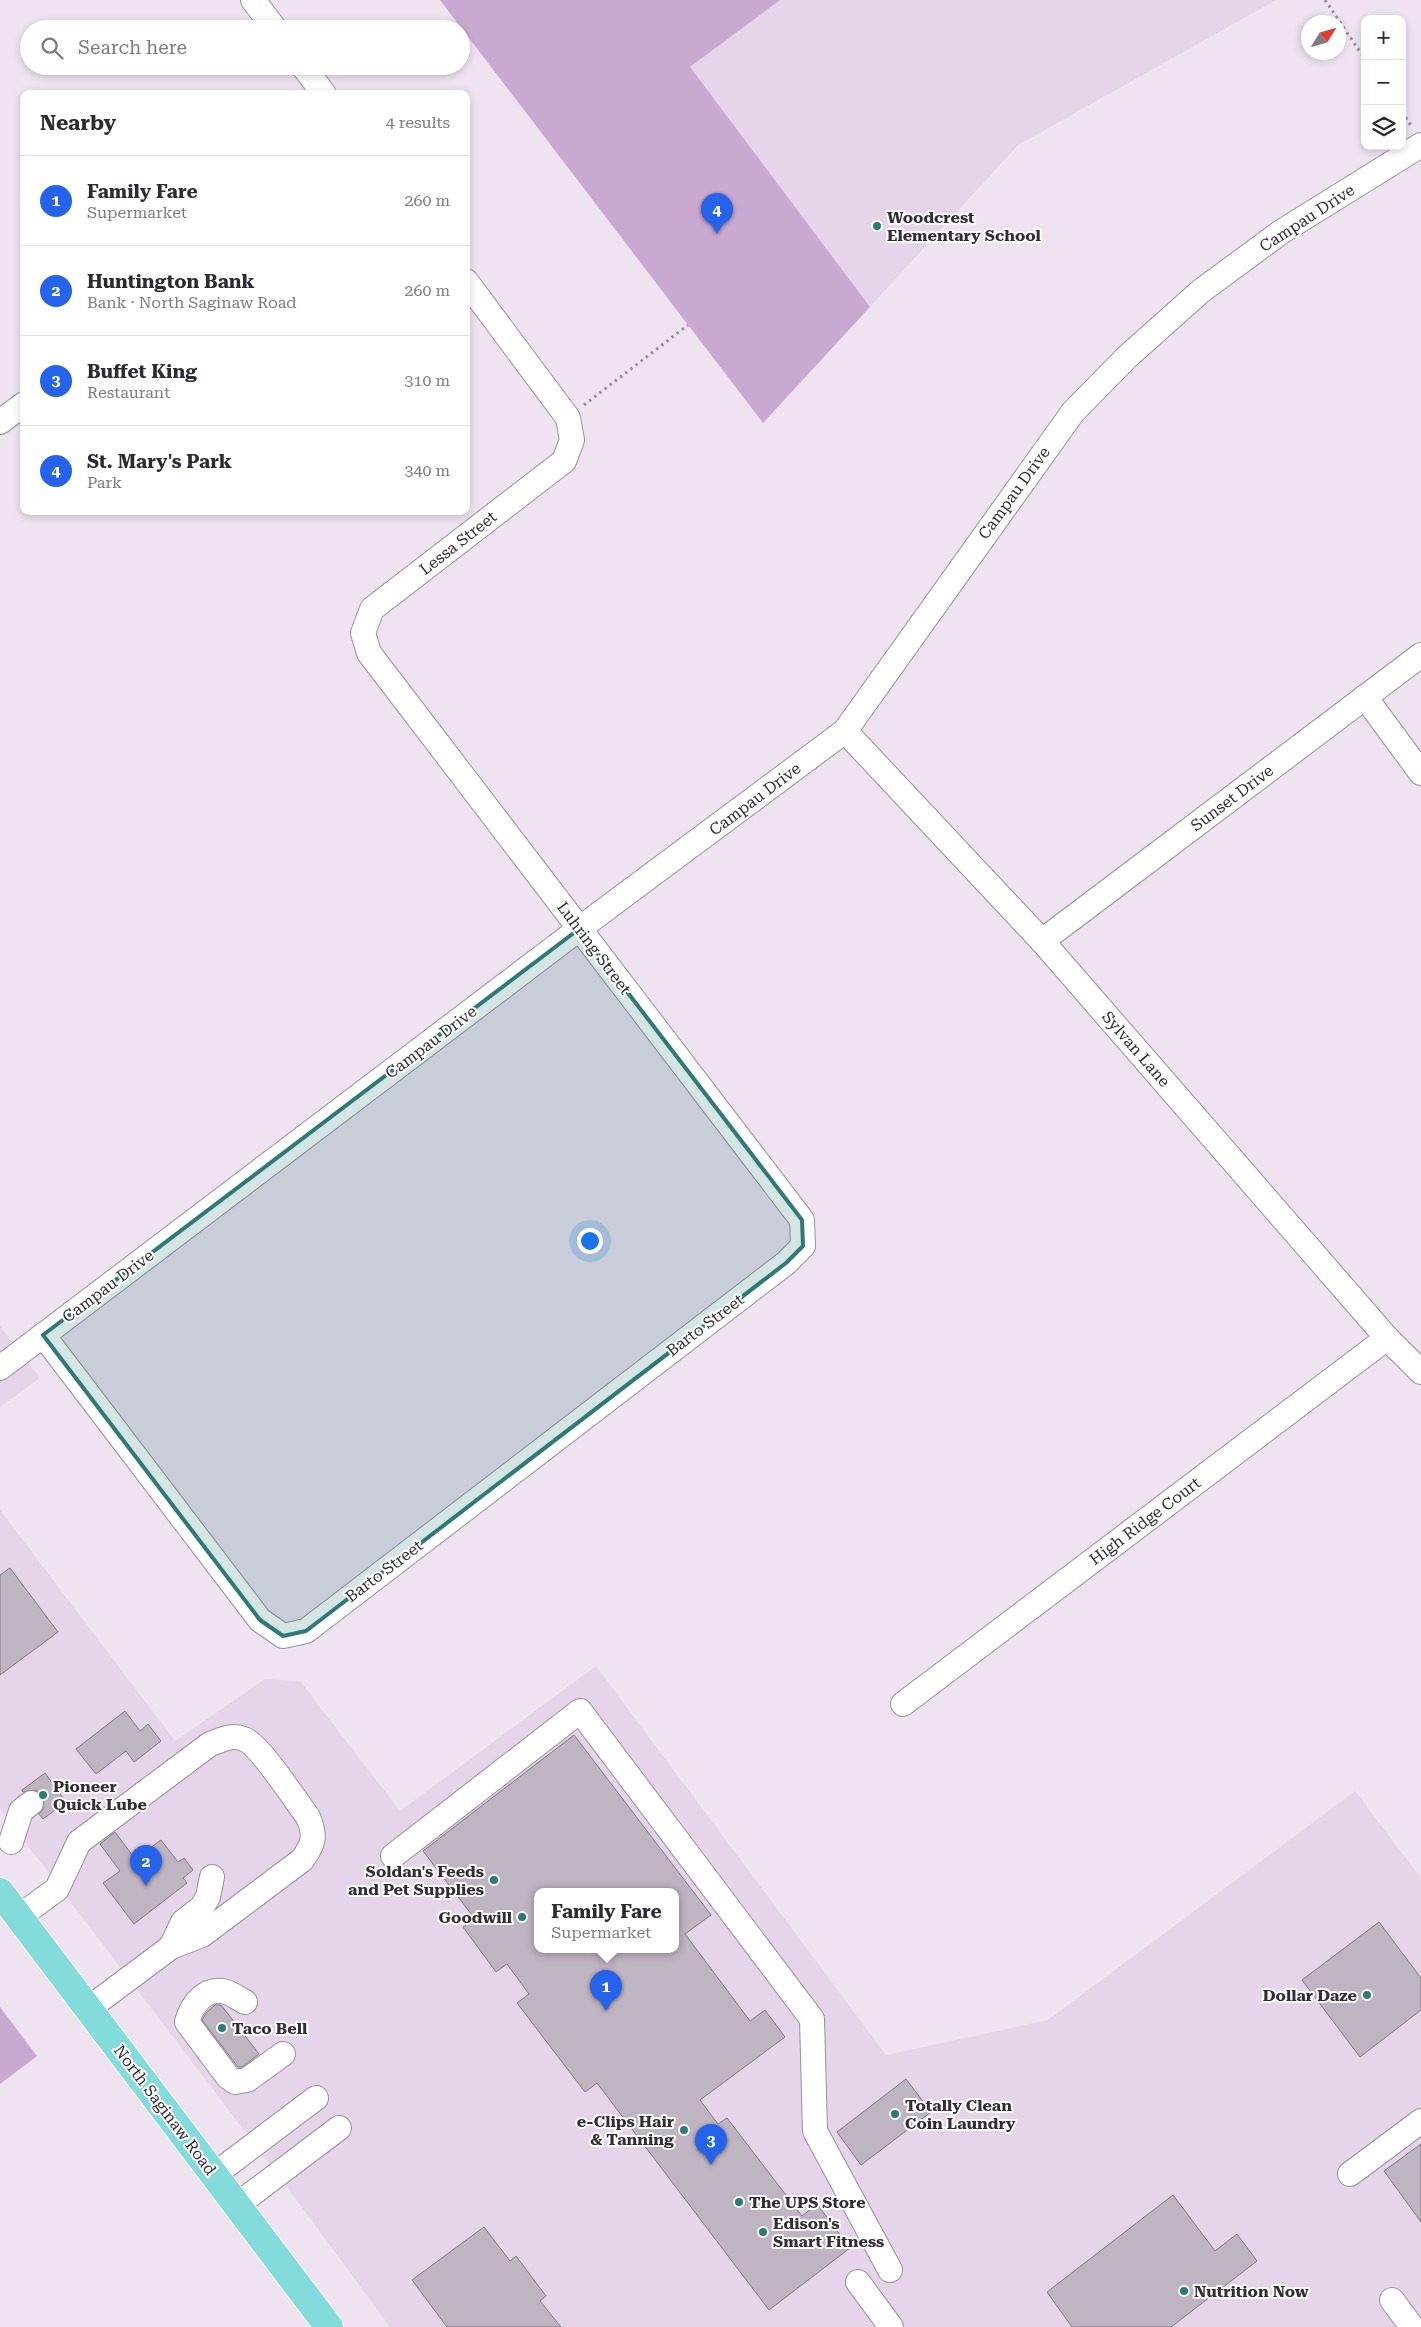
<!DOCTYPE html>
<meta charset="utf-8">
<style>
:root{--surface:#fff;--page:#f2f2f3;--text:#2b2b33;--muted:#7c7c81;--line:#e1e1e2;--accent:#2563eb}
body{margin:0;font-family:"Roboto Serif",serif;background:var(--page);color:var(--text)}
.controls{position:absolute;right:15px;top:15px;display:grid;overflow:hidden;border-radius:10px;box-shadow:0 2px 8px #0003}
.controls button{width:45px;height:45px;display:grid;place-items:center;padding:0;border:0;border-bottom:1px solid var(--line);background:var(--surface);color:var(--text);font:25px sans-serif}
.compass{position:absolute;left:1301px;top:15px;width:45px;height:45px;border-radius:50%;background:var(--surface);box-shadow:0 2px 8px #0003;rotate:53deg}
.you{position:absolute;left:589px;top:1240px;width:18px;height:18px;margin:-12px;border:4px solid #fff;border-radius:50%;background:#1a73e8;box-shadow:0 0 0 8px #1a73e833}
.badge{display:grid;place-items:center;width:32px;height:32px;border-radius:50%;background:var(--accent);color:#fff;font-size:16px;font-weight:700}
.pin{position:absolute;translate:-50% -41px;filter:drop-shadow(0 1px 2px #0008)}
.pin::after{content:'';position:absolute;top:26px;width:18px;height:15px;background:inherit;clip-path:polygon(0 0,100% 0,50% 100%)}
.popup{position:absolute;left:534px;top:1888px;width:145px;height:65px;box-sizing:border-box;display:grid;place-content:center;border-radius:10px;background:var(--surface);filter:drop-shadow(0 1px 4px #0005);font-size:16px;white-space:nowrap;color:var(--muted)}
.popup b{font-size:19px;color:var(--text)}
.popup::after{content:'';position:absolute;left:50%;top:100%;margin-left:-10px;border:10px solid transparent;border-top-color:var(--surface)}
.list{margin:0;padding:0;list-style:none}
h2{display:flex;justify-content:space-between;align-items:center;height:65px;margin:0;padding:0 20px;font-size:21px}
h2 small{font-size:16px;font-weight:400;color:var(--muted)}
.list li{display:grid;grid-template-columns:32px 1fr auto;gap:15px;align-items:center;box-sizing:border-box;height:90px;padding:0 20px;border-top:1px solid var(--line)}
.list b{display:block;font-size:19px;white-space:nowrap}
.list p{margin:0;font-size:16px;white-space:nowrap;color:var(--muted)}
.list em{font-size:16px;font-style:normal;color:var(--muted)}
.icon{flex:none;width:28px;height:28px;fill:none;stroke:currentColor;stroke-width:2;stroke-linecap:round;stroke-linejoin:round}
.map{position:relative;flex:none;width:1421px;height:2327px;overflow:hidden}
.search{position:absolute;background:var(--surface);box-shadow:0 2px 8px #0003;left:20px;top:20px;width:450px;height:55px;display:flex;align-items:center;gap:12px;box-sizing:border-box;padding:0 18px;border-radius:28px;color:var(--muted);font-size:19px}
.panel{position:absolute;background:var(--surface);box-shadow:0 2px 8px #0003;left:20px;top:90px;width:450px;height:425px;border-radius:10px}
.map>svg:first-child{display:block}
.built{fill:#e6d5ea;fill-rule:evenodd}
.green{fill:#c9a9d1}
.building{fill:#bfb4c2;stroke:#817784;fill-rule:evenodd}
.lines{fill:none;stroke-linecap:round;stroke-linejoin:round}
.minor-casing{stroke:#9a8f9d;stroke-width:26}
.major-casing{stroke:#fff;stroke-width:30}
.path{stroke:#978f99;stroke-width:3;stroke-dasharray:2.5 4;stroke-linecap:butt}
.minor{stroke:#fff;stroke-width:24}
.major{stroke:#84dbdb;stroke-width:28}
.marked{fill:#2f7979;fill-opacity:0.2;stroke:#2f7979;stroke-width:4;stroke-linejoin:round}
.poi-dot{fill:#2f7979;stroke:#fff;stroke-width:2}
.labels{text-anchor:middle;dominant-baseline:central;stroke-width:4;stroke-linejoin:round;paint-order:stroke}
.poi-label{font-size:16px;font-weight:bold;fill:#312d32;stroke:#fff;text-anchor:start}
.street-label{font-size:16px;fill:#312d32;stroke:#fff}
</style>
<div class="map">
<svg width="1421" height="2327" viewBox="0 0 1421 2327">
<rect width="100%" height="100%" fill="#efe3f2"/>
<!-- built -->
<g class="built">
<path d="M780 0H1276L1018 145 870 307 689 67Z"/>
<path d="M0 1326 40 1378 0 1407Z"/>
<path d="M0 1510 175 1741 265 1679 300 1681 400 1811 596 1666 886 2055 1048 2020 1355 1791 1421 1878V2327H390L287 2187 0 1809ZM537 1892H675V1950H537Z"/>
</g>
<!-- green -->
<g class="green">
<path d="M440 0H780L690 67 870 307 763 423Z"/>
<path d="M0 2007 37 2056 0 2084Z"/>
</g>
<!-- building -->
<g class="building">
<path d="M10 1568 58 1632 0 1675V1575Z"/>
<path d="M125 1711 140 1731 148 1724 161 1741 134 1762 126 1751 96 1774 76 1749Z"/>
<path d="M574 1735 711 1915 685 1934 750 2021 765 2010 785 2037 700 2100 718 2124 727 2118 802 2216 817 2204 850 2248 769 2310 597 2083 585 2092 517 2003 529 1994 507 1964 496 1972 463 1927 475 1919 423 1851ZM537 1892H675V1950H537Z"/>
<path d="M45 1773 66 1802 43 1819 39 1814 44 1808 42 1795 36 1790 23 1792 22 1790Z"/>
<path d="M115 1832 135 1859 161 1840 178 1862 184 1858 193 1870 183 1878 187 1883 134 1924 103 1883 120 1871 100 1844Z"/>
<path d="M1379 1922 1421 1978V2010L1360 2057 1302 1980Z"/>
<path d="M215 2005H221L259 2054 242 2067H238L202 2020 207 2012Z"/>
<path d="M906 2079 931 2112 861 2165 837 2132Z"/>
<path d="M1421 2144V2222L1384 2171Z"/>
<path d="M1173 2195 1215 2251 1237 2234 1257 2261 1171 2327H1072L1047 2292Z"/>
<path d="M484 2227 510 2261 516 2256 546 2296 540 2301 561 2327H447L412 2280Z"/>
</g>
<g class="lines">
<!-- minor casing -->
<g class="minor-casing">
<g id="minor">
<path d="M253 0 275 29"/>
<path d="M303 66 324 94"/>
<path d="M0 422 24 404"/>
<path d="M1365 697 1421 773"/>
<path d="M845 731 1042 941 1387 1338 1421 1372"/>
<path d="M1042 941 1421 655"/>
<path d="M43 1335 260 1620 283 1636 306 1631 786 1263 803 1246 802 1220 369 653 363 633 372 609 564 461 572 440 568 418 466 281"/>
<path d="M0 1368 579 929 845 731 1073 412 1127 357 1201 291 1281 232 1421 145"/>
<path d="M903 1704 1387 1338"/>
<path d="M11 1842 21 1811 31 1803"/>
<path d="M393 1856 580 1711 812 2019 815 2131 890 2270"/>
<path d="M19 1917 57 1889 79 1842 210 1744C221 1740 232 1734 244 1739 259 1744 296 1801 308 1817 316 1836 314 1844 302 1860L202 1935 171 1947 88 2009"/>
<path d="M171 1947 183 1922 202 1907 208 1897 212 1877"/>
<path d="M245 2002C239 1999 230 1992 223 1991 204 1989 192 2004 187 2022L228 2077 235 2082 247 2080 283 2054"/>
<path d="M1350 2174 1421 2121"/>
<path d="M214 2175 316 2098"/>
<path d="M237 2205 339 2128"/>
<path d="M858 2282 891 2327"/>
<path d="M1392 2300 1412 2327"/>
</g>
</g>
<!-- major casing -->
<g class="major-casing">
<path id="major" d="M0 1892 329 2327"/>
</g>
<!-- path -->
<g class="path">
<path d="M1325 0 1365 59"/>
<path d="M1402 112 1412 127"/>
<path d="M584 405 688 325"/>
</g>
<!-- minor -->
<use href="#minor" class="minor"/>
<!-- major -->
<use href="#major" class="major"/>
</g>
<!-- marked area -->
<path class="marked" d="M579 929 802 1220 803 1246 786 1263 306 1631 283 1636 260 1620 43 1335Z"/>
<!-- markers -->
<g class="poi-dot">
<circle cx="877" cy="226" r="5"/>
<circle cx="43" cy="1795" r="5"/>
<circle cx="494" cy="1880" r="5"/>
<circle cx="522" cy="1917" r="5"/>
<circle cx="1367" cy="1995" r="5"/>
<circle cx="222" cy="2028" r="5"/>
<circle cx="895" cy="2114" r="5"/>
<circle cx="684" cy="2130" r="5"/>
<circle cx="739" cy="2202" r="5"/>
<circle cx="763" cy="2232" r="5"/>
<circle cx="1184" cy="2291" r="5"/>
</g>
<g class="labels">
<!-- poi labels -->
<g class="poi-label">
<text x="887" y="217">Woodcrest<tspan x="887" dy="18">Elementary School</tspan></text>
<text x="53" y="1786">Pioneer<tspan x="53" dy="18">Quick Lube</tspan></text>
<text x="484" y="1871" text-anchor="end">Soldan's Feeds<tspan x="484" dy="18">and Pet Supplies</tspan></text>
<text x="512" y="1917" text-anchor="end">Goodwill</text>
<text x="1357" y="1995" text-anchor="end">Dollar Daze</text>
<text x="232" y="2028">Taco Bell</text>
<text x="905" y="2105">Totally Clean<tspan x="905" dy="18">Coin Laundry</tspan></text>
<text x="674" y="2121" text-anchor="end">e-Clips Hair<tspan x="674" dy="18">&amp; Tanning</tspan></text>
<text x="749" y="2202">The UPS Store</text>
<text x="773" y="2223">Edison's<tspan x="773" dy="18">Smart Fitness</tspan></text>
<text x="1194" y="2291">Nutrition Now</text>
</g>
<!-- street labels -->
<g class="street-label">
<text transform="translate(1307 218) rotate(-33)">Campau Drive</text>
<text transform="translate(1014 493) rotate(-54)">Campau Drive</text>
<text transform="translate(458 543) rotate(-38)">Lessa Street</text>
<text transform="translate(1232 798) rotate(-37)">Sunset Drive</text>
<text transform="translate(755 799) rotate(-37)">Campau Drive</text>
<text transform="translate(594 948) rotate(53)">Luhring Street</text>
<text transform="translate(431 1042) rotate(-37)">Campau Drive</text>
<text transform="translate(1136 1049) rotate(49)">Sylvan Lane</text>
<text transform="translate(108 1286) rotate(-37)">Campau Drive</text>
<text transform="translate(705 1325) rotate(-37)">Barto Street</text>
<text transform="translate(1145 1521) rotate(-37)">High Ridge Court</text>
<text transform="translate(384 1571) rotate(-37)">Barto Street</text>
<text transform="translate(165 2110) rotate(53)">North Saginaw Road</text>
</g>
</g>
</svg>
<div class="controls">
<button>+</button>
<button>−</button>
<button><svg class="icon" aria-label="layers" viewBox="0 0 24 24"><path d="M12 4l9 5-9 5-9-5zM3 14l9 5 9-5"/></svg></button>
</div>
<svg class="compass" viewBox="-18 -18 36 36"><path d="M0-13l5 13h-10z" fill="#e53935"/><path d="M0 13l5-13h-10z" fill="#7c7c81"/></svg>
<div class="you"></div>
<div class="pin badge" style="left:606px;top:2011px">1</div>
<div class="popup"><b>Family Fare</b>Supermarket</div>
<div class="pin badge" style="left:146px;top:1886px">2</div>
<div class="pin badge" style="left:711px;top:2165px">3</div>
<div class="pin badge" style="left:717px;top:234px">4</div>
<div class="search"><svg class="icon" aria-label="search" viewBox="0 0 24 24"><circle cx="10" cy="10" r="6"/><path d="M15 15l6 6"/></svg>Search here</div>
<section class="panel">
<h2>Nearby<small>4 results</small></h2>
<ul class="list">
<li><span class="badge">1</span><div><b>Family Fare</b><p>Supermarket</p></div><em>260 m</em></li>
<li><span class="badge">2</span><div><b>Huntington Bank</b><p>Bank · North Saginaw Road</p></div><em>260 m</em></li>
<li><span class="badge">3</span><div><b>Buffet King</b><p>Restaurant</p></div><em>310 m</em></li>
<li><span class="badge">4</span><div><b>St. Mary's Park</b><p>Park</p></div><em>340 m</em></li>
</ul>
</section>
</div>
